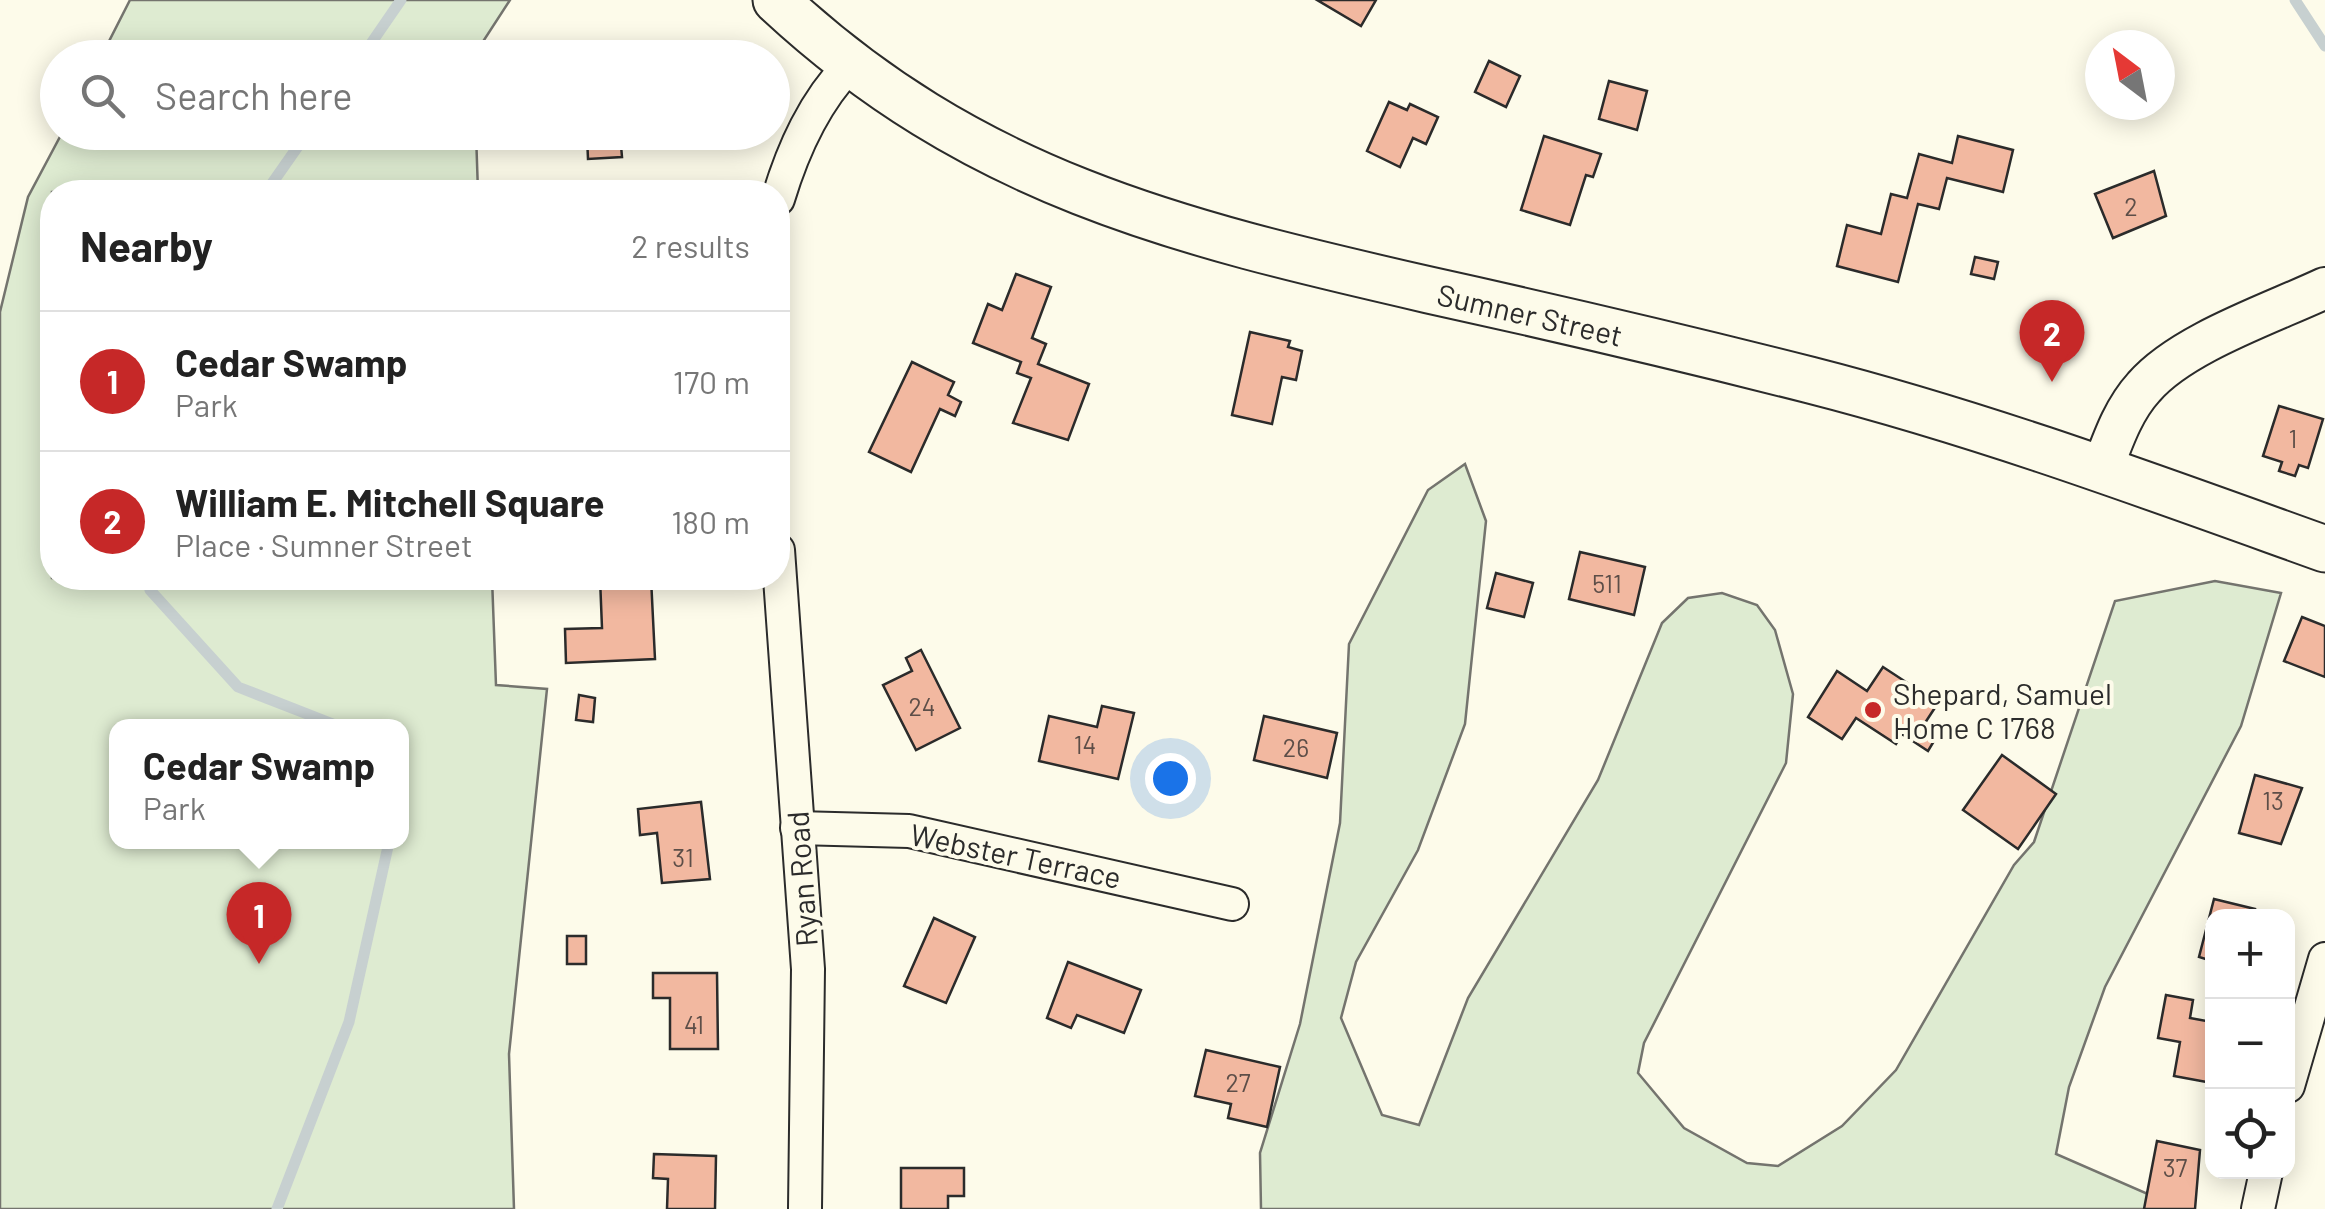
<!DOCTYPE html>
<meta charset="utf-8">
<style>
:root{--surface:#fff;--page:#f6f6f6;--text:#222;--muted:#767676;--line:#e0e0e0;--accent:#c62828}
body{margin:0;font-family:Barlow,sans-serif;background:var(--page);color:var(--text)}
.controls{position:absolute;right:30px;bottom:30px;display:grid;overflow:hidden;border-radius:20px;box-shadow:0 5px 25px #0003}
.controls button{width:90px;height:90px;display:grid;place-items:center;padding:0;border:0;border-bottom:2px solid var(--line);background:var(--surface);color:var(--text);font:50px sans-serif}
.compass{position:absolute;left:2085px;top:30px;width:90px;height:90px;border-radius:50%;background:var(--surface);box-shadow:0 5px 25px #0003;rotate:328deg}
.you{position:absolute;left:1170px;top:778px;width:35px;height:35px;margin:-25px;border:8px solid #fff;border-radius:50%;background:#1a73e8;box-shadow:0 0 0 15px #1a73e833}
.badge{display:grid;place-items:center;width:65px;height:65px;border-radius:50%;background:var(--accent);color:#fff;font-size:32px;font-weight:700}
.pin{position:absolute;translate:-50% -82px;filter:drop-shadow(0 2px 5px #0008)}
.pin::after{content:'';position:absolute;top:52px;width:35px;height:30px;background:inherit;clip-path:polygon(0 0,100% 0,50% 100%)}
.popup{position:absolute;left:109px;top:719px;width:300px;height:130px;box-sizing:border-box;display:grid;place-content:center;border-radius:20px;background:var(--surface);filter:drop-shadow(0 2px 8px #0005);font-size:32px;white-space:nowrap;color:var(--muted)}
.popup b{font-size:38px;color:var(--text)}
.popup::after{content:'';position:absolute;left:50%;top:100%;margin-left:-20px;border:20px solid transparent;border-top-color:var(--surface)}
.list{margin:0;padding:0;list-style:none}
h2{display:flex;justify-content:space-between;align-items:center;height:130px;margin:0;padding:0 40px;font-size:42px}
h2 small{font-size:32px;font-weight:400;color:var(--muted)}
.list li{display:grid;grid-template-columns:65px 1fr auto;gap:30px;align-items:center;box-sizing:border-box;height:140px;padding:0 40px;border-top:2px solid var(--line)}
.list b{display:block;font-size:38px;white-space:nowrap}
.list p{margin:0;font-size:32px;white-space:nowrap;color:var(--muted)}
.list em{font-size:32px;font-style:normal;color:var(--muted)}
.icon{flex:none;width:55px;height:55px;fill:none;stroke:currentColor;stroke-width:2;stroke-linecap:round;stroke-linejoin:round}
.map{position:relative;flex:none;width:2325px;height:1209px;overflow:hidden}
.search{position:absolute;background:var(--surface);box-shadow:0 5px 25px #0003;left:40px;top:40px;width:750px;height:110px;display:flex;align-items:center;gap:25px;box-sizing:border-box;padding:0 35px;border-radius:55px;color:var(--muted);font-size:38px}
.panel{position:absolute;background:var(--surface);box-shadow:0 5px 25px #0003;left:40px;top:180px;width:750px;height:410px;border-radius:40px}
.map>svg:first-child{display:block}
.green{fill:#deebd1;stroke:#74746e;stroke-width:2.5;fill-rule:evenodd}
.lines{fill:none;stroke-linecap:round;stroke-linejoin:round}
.stream{stroke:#c7d0d0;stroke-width:11}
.building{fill:#f2b8a0;stroke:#2b2b2b;stroke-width:2.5}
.minor-casing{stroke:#2b2b2b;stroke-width:36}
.tertiary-casing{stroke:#2b2b2b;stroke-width:44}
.secondary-casing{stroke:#2b2b2b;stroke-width:49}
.minor{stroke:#fdfbea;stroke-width:32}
.tertiary{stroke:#fdfbea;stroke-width:40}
.secondary{stroke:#fdfbea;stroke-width:45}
.poi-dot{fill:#c62828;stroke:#fdfbea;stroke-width:4}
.labels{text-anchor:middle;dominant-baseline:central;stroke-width:8;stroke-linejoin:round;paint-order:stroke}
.number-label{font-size:25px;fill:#5d4e48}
.street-label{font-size:30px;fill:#2b2b2b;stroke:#fdfbea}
.poi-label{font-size:30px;fill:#2b2b2b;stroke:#fdfbea;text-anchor:start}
</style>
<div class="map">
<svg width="2325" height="1209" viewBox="0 0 2325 1209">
<rect width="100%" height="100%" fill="#fdfbea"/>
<!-- green -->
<g class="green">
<path d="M130 0H510L473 57H101Z"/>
<path d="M62 133H476L478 192H52V578H492L496 685 547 689 509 1054 514 1209H0V312L28 197ZM116 726H402V842H116Z"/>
<path d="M1465 464 1486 521 1465 724 1418 850 1356 962 1341 1018 1382 1115 1419 1125 1468 998 1598 780 1662 623 1688 598 1722 593 1757 605 1775 630 1793 694 1786 763 1644 1043 1638 1073 1684 1128 1747 1163 1778 1166 1842 1126 1896 1070 2014 865 2034 842 2115 601 2215 581 2281 593 2241 726 2105 987 2069 1087 2056 1154 2182 1209H1261L1260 1153 1300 1024 1340 823 1349 644 1428 490Z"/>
</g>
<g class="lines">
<!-- stream -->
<g class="stream">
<path d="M2295 0 2325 46"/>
<path d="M361 58 401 0"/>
<path d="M266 192 308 132"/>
<path d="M148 578 150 590 238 687 338 726"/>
<path d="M277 1209 349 1022 389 842"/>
</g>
</g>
<!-- building -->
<g class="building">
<path d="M1317 0H1376L1361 26Z"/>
<path d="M626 42 627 58H575L574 46Z"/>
<path d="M1489 61 1520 76 1506 107 1475 92Z"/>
<path d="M1609 81 1647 91 1637 130 1599 119Z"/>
<path d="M1389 102 1407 110 1410 104 1438 117 1426 144 1413 138 1400 167 1367 151Z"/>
<path d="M620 134 622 157 588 159 587 136Z"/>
<path d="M1544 136 1601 154 1593 177 1586 175 1570 225 1521 210Z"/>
<path d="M1958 136 2013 150 2003 192 1947 178 1939 209 1918 204 1898 282 1837 266 1847 225 1881 234 1891 194 1907 198 1919 154 1952 163Z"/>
<path d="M2154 171 2166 216 2113 238 2095 194Z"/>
<path d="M1975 257 1998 262 1994 279 1971 274Z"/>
<path d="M1016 274 1051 287 1032 338 1046 344 1038 364 1089 384 1068 440 1013 423 1031 378 1017 373 1021 362 973 343 988 304 1002 310Z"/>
<path d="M1250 332 1290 341 1288 347 1302 351 1296 380 1282 377 1272 424 1232 415Z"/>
<path d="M912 362 954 382 948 395 961 402 955 416 940 409 911 472 869 452Z"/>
<path d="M2279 406 2323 419 2308 468 2299 465 2295 476 2279 471 2282 462 2263 456Z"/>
<path d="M1580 552 1645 567 1634 615 1569 599Z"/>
<path d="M1496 573 1533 583 1524 617 1487 608Z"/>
<path d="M600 578H651L655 659 566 663 565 629 602 628Z"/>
<path d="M2302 617 2325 626V677L2284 661Z"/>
<path d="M921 650 960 728 916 750 883 685 912 671 906 658Z"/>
<path d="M1883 667 1938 703 1923 726 1937 736 1928 751 1902 734 1896 744 1856 718 1842 739 1808 717 1837 671 1867 691Z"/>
<path d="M579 695 595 698 593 722 576 720Z"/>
<path d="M1102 706 1134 713 1118 779 1039 761 1049 716 1097 727Z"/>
<path d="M1264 716 1337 733 1327 778 1254 760Z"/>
<path d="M2002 755 2056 794 2018 849 1963 810Z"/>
<path d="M2255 775 2302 788 2281 844 2239 833Z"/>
<path d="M701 802 710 879 662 883 657 833 640 835 638 809Z"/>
<path d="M2214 899 2255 909 2254 916H2212V961L2199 957Z"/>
<path d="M934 918 975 937 946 1003 904 986Z"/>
<rect x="567" y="936" width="19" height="28"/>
<path d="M1068 962 1141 990 1124 1033 1077 1015 1071 1028 1047 1018Z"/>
<path d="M653 973H717L718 1049H670V998H653Z"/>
<path d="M2166 995 2193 1000 2190 1018 2212 1022V1083L2174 1076 2180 1042 2158 1038Z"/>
<path d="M1206 1050 1280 1067 1267 1127 1228 1118 1231 1104 1195 1096Z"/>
<path d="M2157 1141 2200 1150 2195 1209H2144Z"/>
<path d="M654 1154 716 1156 715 1209H667L668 1179 653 1178Z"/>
<path d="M901 1168H964V1196H948V1209H901Z"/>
</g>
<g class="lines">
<!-- minor casing -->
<g class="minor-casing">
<g id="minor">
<path d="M778 199C793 149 814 102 850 65"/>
<path d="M778 550 808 969 805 1209"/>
<path d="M797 828 909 831 1232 904"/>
<path d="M2288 1086 2325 959"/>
<path d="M2258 1209 2266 1172"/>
</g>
</g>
<!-- tertiary casing -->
<g class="tertiary-casing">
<path id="tertiary" d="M2102 469C2113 440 2123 410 2144 387 2182 343 2272 313 2325 288"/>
</g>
<!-- secondary casing -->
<g class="secondary-casing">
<path id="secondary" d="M776 0C972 183 1176 232 1429 290 1556 318 1684 348 1810 380 1986 425 2155 488 2325 549"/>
</g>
<!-- minor -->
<use href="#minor" class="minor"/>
<!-- tertiary -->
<use href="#tertiary" class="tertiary"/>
<!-- secondary -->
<use href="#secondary" class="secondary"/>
</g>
<!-- markers -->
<circle class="poi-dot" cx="1873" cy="710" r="10"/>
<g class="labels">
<!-- number labels -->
<g class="number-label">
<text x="2131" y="206">2</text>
<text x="2293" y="438">1</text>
<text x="1607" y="583">511</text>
<text x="922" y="706">24</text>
<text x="1085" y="744">14</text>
<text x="1296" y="747">26</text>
<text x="2273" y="800">13</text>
<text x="683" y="857">31</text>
<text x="694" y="1024">41</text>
<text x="1238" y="1082">27</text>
<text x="2175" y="1167">37</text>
</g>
<!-- street labels -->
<g class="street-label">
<text transform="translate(1530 314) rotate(13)">Sumner Street</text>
<text transform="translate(1016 855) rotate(12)">Webster Terrace</text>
<text transform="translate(801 879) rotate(-94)">Ryan Road</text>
</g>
<!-- poi labels -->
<g class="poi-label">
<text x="1893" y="693">Shepard, Samuel<tspan x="1893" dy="34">Home C 1768</tspan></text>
</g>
</g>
</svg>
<div class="controls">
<button>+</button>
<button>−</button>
<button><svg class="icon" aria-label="locate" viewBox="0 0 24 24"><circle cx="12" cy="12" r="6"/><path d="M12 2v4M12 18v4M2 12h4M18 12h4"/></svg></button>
</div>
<svg class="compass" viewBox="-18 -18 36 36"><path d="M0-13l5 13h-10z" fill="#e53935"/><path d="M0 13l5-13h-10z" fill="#767676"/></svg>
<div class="you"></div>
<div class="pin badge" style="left:259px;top:964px">1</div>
<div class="popup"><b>Cedar Swamp</b>Park</div>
<div class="pin badge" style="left:2052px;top:382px">2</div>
<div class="search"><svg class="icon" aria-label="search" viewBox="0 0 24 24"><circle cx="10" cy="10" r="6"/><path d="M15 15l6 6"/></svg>Search here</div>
<section class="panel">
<h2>Nearby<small>2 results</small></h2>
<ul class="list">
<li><span class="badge">1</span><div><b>Cedar Swamp</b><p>Park</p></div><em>170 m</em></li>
<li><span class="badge">2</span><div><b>William E. Mitchell Square</b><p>Place · Sumner Street</p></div><em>180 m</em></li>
</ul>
</section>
</div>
